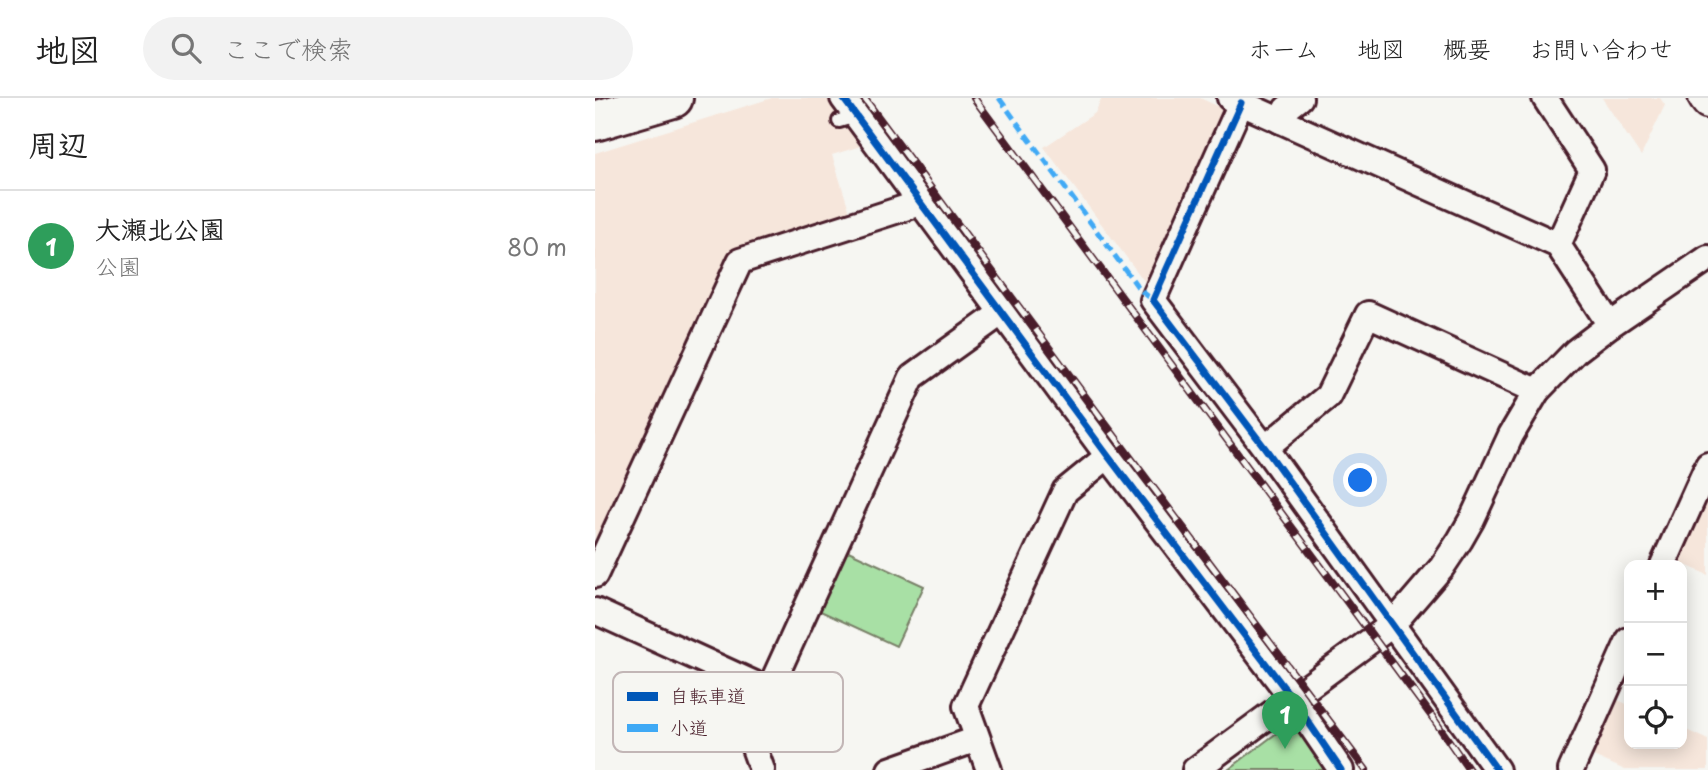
<!DOCTYPE html>
<html lang="ja">
<meta charset="utf-8">
<style>
:root{--surface:#fff;--page:#f2f2f2;--text:#222;--muted:#767676;--line:#e0e0e0;--accent:#d1495b}
body{margin:0;font-family:"Playpen Sans","Klee One",sans-serif;background:var(--page);color:var(--text)}
.controls{position:absolute;right:21px;bottom:21px;display:grid;overflow:hidden;border-radius:14px;box-shadow:0 4px 18px #0003}
.controls button{width:63px;height:63px;display:grid;place-items:center;padding:0;border:0;border-bottom:2px solid var(--line);background:var(--surface);color:var(--text);font:35px sans-serif}
.you{position:absolute;left:766px;top:383px;width:24px;height:24px;margin:-18px;border:5px solid #fff;border-radius:50%;background:#1a73e8;box-shadow:0 0 0 10px #1a73e833}
.badge{display:grid;place-items:center;width:46px;height:46px;border-radius:50%;background:var(--accent);color:#fff;font-size:23px;font-weight:700}
.pin{position:absolute;translate:-50% -58px;filter:drop-shadow(0 2px 4px #0008)}
.pin::after{content:'';position:absolute;top:37px;width:24px;height:21px;background:inherit;clip-path:polygon(0 0,100% 0,50% 100%)}
.list{margin:0;padding:0;list-style:none}
h2{display:flex;justify-content:space-between;align-items:center;height:91px;margin:0;padding:0 28px;font-size:30px}
h2 small{font-size:23px;font-weight:400;color:var(--muted)}
.list li{display:grid;grid-template-columns:46px 1fr auto;gap:21px;align-items:center;box-sizing:border-box;height:112px;padding:0 28px;border-top:2px solid var(--line)}
.list b{display:block;font-size:26px;white-space:nowrap}
.list p{margin:0;font-size:23px;white-space:nowrap;color:var(--muted)}
.list em{font-size:23px;font-style:normal;color:var(--muted)}
.icon{flex:none;width:38px;height:38px;fill:none;stroke:currentColor;stroke-width:2;stroke-linecap:round;stroke-linejoin:round}
.map{position:relative;flex:none;width:1113px;height:672px;overflow:hidden}
header{display:flex;align-items:center;gap:42px;box-sizing:border-box;height:98px;padding:0 35px;background:var(--surface);border-bottom:2px solid var(--line)}
header strong{font-size:33px}
nav{display:flex;gap:38px;margin-inline-start:auto;font-size:24px}
.search{width:490px;height:63px;background:var(--page);display:flex;align-items:center;gap:18px;box-sizing:border-box;padding:0 24px;border-radius:38px;color:var(--muted);font-size:26px}
main{display:flex}
aside{flex:1;background:var(--surface)}
.map>svg:first-child{display:block}
.built{fill:#f6e6db}
.green{fill:#a8e0a5;stroke:#798068;stroke-width:2}
.lines{fill:none;stroke-linecap:round;stroke-linejoin:round}
.service-casing{stroke:#4a1f2b;stroke-width:18}
.minor-casing{stroke:#4a1f2b;stroke-width:30}
.tertiary-casing{stroke:#4a1f2b;stroke-width:37}
.primary-casing{stroke:#4a1f2b;stroke-width:44}
.service{stroke:#f6f6f2;stroke-width:12}
.minor{stroke:#f6f6f2;stroke-width:24}
.tertiary{stroke:#f6f6f2;stroke-width:32}
.primary{stroke:#f6f6f2;stroke-width:38}
.rail-casing{stroke:#4a1f2b;stroke-width:8}
.rail{stroke:#f6f6f2;stroke-width:5;stroke-dasharray:16;stroke-linecap:butt}
.quiet{stroke:#3fa9f5;stroke-width:5;stroke-dasharray:10 5;stroke-linecap:butt}
.cycleway-casing{stroke:#f6f6f2;stroke-width:11}
.cycleway{stroke:#0057b8;stroke-width:7}
.key{fill:#f6f6f2;stroke:#c2b6b6;stroke-width:2}
.key-label{font-size:19px;fill:#4a1f2b}
</style>
<header>
<strong>地図</strong>
<div class="search"><svg class="icon" aria-label="search" viewBox="0 0 24 24"><circle cx="10" cy="10" r="6"/><path d="M15 15l6 6"/></svg>ここで検索</div>
<nav><a>ホーム</a><a>地図</a><a>概要</a><a>お問い合わせ</a></nav>
</header>
<main>
<aside>
<h2>周辺<small></small></h2>
<ul class="list">
<li><span class="badge" style="background:#2e9e5b">1</span><div><b>大瀬北公園</b><p>公園</p></div><em>80 m</em></li>
</ul>
</aside>
<div class="map">
<svg width="1113" height="672" viewBox="0 0 1113 672">
<rect width="100%" height="100%" fill="#f6f6f2"/>
<filter id="ink" filterUnits="userSpaceOnUse"><feTurbulence type="fractalNoise" baseFrequency=".0143" numOctaves="2"/><feDisplacementMap in="SourceGraphic" scale="14" xChannelSelector="R" yChannelSelector="G"/><feConvolveMatrix kernelMatrix="1 2 1 2 8 2 1 2 1" color-interpolation-filters="sRGB"/></filter>
<g filter="url(#ink)">
<!-- built -->
<g class="built">
<path d="M177 0H236L269 47 237 57 256 118 137 154 0 454V55Z"/>
<path d="M507 0H605L633 13 552 187 449 49 500 15Z"/>
<path d="M1007 0H1065L1070 7 1046 58Z"/>
<path d="M1113 386V477L1079 462Z"/>
<path d="M1018 600 1034 607V646H1087V630L1113 642V672H1030L994 656Z"/>
</g>
<!-- green -->
<g class="green">
<path d="M249 451 329 488 301 548 221 511Z"/>
<path d="M691 628 703 630 734 672H633Z"/>
</g>
<g class="lines">
<!-- service casing -->
<g class="service-casing">
<path id="service" d="M244 23 261 18"/>
</g>
<!-- minor casing -->
<g class="minor-casing">
<g id="minor">
<path d="M248 0 513 358 697 600 746 672"/>
<path d="M635 0 963 147 1015 227"/>
<path d="M950 0 997 72 963 147"/>
<path d="M646 5 558 202 670 350 902 672"/>
<path d="M686 23 691 11 705 0"/>
<path d="M670 350 733 298 773 216 942 293"/>
<path d="M1068 467 1113 367"/>
<path d="M0 477 145 163 325 105"/>
<path d="M0 513 173 592"/>
<path d="M167 672 154 636 317 279 406 215"/>
<path d="M295 672 382 641"/>
<path d="M394 672 371 608 470 393 513 358"/>
<path d="M600 672 798 526 847 469 865 442 877 421 916 337 942 293 981 253 1015 227 1113 160"/>
<path d="M976 672 1034 542"/>
</g>
</g>
<!-- tertiary casing -->
<g class="tertiary-casing">
<path id="tertiary" d="M1110 0 1113 4"/>
</g>
<!-- primary casing -->
<g class="primary-casing">
<path id="primary" d="M0 23 78 0"/>
</g>
<!-- service -->
<use href="#service" class="service"/>
<!-- minor -->
<use href="#minor" class="minor"/>
<!-- tertiary -->
<use href="#tertiary" class="tertiary"/>
<!-- primary -->
<use href="#primary" class="primary"/>
<!-- rail casing -->
<g class="rail-casing">
<g id="rail">
<path d="M269 0 535 359 771 672"/>
<path d="M379 0 838 620 874 672"/>
</g>
</g>
<!-- rail -->
<use href="#rail" class="rail"/>
<!-- quiet -->
<path class="quiet" d="M404 0 545 192 558 202"/>
<!-- cycleway casing -->
<g class="cycleway-casing">
<g id="cycleway">
<path d="M248 0 513 358 697 600 746 672"/>
<path d="M646 5 558 202 670 350 902 672"/>
</g>
</g>
<!-- cycleway -->
<use href="#cycleway" class="cycleway"/>
</g>
</g>
<!-- legend -->
<rect x="18" y="574" width="230" height="80" rx="10" class="key"/>
<rect x="32" y="594" width="31" height="9" fill="#0057b8"/>
<rect x="32" y="626" width="31" height="8" fill="#3fa9f5"/>
<g class="key-label">
<text x="75" y="605">自転車道</text>
<text x="75" y="637">小道</text>
</g>
</svg>
<div class="controls">
<button>+</button>
<button>−</button>
<button><svg class="icon" aria-label="locate" viewBox="0 0 24 24"><circle cx="12" cy="12" r="6"/><path d="M12 2v4M12 18v4M2 12h4M18 12h4"/></svg></button>
</div>
<div class="you"></div>
<div class="pin badge" style="left:690px;top:651px;background:#2e9e5b">1</div>
</div>
</main>
